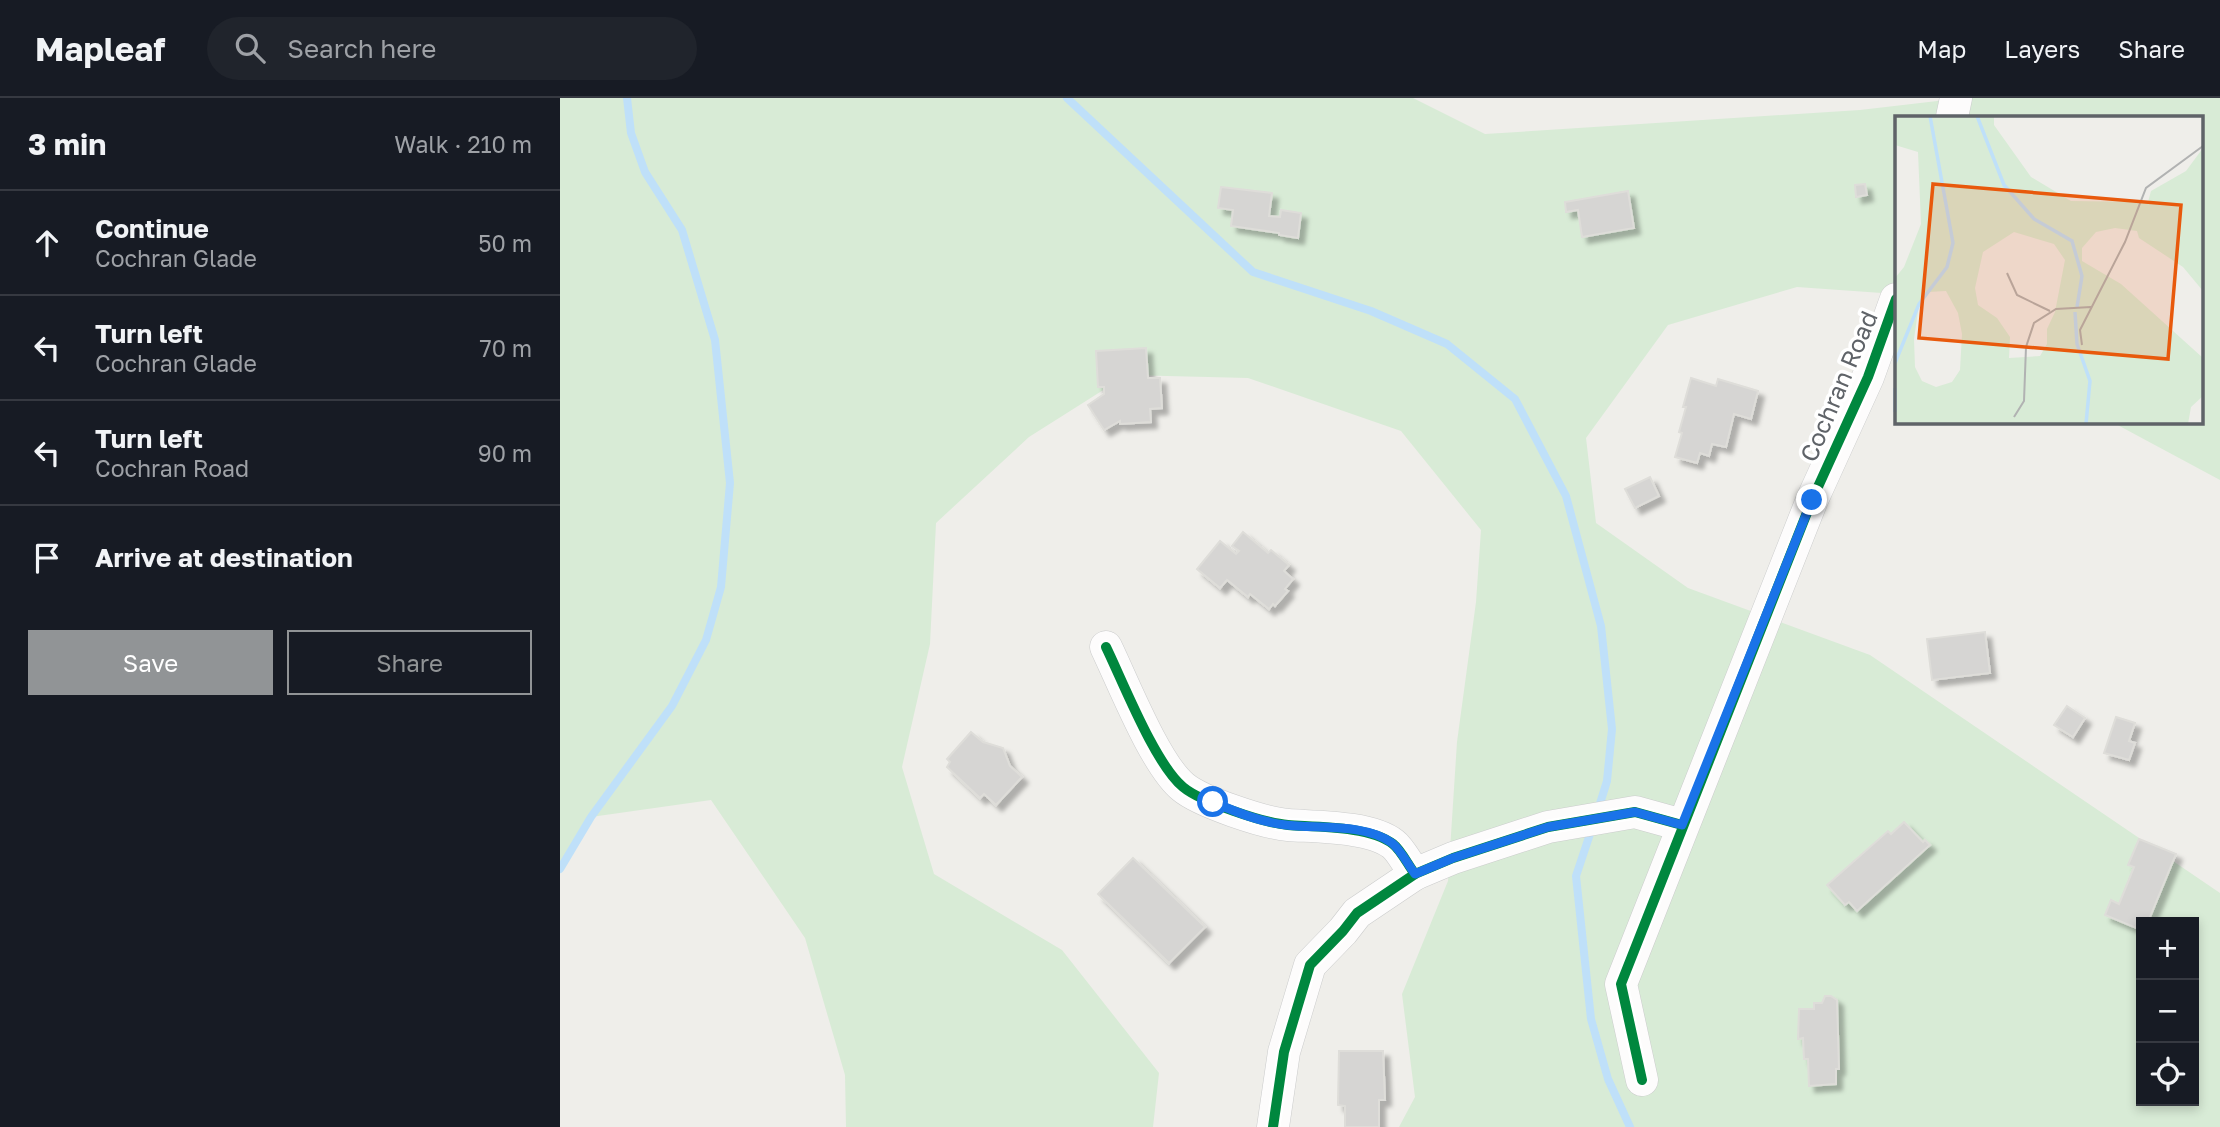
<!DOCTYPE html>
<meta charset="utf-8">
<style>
:root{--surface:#171b24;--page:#20242c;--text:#f1f3f6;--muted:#9ea1a6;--line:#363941;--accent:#919496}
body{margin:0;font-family:"Golos Text",sans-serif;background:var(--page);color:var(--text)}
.controls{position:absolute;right:21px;bottom:21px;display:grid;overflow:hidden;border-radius:0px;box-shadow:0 4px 10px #0003}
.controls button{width:63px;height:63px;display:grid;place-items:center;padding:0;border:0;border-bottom:2px solid var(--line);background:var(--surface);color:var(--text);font:35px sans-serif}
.stop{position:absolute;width:21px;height:21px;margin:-16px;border:5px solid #1a73e8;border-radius:50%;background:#fff}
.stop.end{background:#1a73e8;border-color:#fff;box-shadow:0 2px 7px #0008}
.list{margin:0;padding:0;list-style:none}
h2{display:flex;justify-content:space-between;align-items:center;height:91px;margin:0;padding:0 28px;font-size:30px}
h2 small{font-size:23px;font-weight:400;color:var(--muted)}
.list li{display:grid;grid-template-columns:46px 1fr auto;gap:21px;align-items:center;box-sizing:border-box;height:105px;padding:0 28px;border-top:2px solid var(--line)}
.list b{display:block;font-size:26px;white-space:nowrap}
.list p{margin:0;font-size:23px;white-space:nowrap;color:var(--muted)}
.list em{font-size:23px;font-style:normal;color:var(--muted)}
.actions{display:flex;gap:14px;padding:21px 28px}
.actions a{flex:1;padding:16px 0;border:2px solid var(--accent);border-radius:0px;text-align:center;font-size:24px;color:var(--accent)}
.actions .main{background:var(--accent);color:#fff}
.icon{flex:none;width:38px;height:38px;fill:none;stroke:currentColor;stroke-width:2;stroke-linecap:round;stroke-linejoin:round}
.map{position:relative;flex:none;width:1660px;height:1029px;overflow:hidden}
header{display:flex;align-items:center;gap:42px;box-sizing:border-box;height:98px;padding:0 35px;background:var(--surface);border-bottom:2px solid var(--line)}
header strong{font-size:33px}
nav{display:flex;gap:38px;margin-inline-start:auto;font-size:24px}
.search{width:490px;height:63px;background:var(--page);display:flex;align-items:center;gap:18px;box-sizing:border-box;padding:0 24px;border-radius:38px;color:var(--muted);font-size:26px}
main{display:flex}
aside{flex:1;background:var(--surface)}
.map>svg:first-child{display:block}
.green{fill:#d8ebd6;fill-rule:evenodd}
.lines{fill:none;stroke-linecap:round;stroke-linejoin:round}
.stream{stroke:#bfe0f9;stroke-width:8}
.building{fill:#d6d5d3;stroke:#deddd9;stroke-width:2;filter:url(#shadow)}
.minor-casing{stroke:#cbcccc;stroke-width:33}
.minor{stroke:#fdfcfc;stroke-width:32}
.cycleway-casing{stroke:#fff;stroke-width:15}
.cycleway{stroke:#00873e;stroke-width:10}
.route{stroke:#1a73e8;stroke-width:9}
.labels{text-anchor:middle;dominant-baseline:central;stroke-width:7;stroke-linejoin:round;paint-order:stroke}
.street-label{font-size:24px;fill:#5f6368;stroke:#fff}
.inset-river{fill:none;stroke:#bfe0f9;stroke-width:3.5}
.inset-road{fill:none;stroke:#b1b2b2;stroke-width:2}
.view{fill:#e8590c;fill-opacity:0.15;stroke:#e8590c;stroke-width:3.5}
.inset-edge{fill:none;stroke:#5f6368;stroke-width:3.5}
</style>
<header>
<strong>Mapleaf</strong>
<div class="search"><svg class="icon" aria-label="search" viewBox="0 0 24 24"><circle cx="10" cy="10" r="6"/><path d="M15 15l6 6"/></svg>Search here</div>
<nav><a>Map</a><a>Layers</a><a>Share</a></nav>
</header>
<main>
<aside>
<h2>3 min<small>Walk · 210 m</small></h2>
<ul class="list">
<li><svg class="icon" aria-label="ahead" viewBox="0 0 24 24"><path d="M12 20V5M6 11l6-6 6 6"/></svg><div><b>Continue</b><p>Cochran Glade</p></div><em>50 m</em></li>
<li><svg class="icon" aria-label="left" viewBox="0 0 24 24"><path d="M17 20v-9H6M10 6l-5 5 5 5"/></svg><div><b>Turn left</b><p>Cochran Glade</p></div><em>70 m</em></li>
<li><svg class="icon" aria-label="left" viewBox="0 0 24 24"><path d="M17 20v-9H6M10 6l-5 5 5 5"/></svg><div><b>Turn left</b><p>Cochran Road</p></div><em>90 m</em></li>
<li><svg class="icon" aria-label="arrive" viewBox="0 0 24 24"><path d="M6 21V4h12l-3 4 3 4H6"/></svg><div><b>Arrive at destination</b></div></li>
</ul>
<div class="actions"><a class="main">Save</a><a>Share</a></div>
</aside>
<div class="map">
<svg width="1660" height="1029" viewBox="0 0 1660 1029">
<defs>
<filter id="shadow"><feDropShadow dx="6" dy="6" stdDeviation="2" flood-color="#0004"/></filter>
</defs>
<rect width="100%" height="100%" fill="#efeeea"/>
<!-- green -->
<path class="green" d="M0 0H853L925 36 1300 12 1403 0H1660V382L1552 324H1641V19H1336V196L1237 189 1108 227 1026 340 1036 425 1128 490 1310 557 1660 795V1029H839L855 999 842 896 888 783 897 644 916 504 921 432 841 333 688 280 567 277 469 339 376 425 370 546 342 669 374 776 502 852 599 975 593 1029H286L285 977 245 840 151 702 31 719 0 771ZM1581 824H1634V1003H1581Z"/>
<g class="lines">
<!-- stream -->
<g class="stream">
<path d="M507 0 693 174 811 213 887 246 955 301 1006 398 1041 528 1052 631 1047 683 1038 712"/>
<path d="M1033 727 1016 778 1031 921 1048 981 1070 1029"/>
<path d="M0 771 31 719 112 608 146 542 161 489 170 385 155 242 122 132 85 74 71 35 67 0"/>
</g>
</g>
<!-- building -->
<g class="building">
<path d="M1305 86 1307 97 1296 99 1295 87Z"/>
<path d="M661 89 712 95 709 118 720 119 721 112 741 115 738 140 719 137V135L671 128 673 112 658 110Z"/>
<path d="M1068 93 1074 130 1022 139 1018 112 1006 114 1005 104Z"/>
<path d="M586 250 588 280H600L602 310 590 311 591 324 560 326V323L544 332 528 307 544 296V289H538L536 253Z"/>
<path d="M1131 280 1156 288 1158 281 1198 293 1191 321 1174 316 1166 349 1152 346 1149 358 1140 355 1137 365 1115 359 1122 335 1119 334 1126 309H1123Z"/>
<path d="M1090 379 1099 398 1075 410 1065 391Z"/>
<path d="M683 434 708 455 711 452 729 467 724 473 733 481 725 491 728 493 715 508 713 506 709 511 690 496 688 499 667 482 660 490 637 471 660 443 676 456 679 453 672 448Z"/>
<path d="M1425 534 1430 575 1372 582 1367 541Z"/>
<path d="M1507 608 1525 620 1513 639 1494 627Z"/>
<path d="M1556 619 1575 625 1569 643 1575 645 1569 662 1544 655Z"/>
<path d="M411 634 423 644 443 650 450 668 462 679 436 707 424 696 420 700 387 669 390 664 387 661Z"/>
<path d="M1344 724 1363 744 1365 742 1370 747 1297 813 1289 804 1285 807 1267 787 1328 733 1331 736Z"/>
<path d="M1579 741 1616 756 1588 824H1581V832L1545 817 1551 802 1559 806 1574 769 1568 767Z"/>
<path d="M573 760 645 829 609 865 538 796Z"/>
<path d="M1265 898H1271L1277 902 1279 971H1276V986L1249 988 1248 961H1244L1243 940 1238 941 1239 911H1254V905H1262Z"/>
<path d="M779 953H823L825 1002H819V1029H785V1008L778 1007Z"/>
</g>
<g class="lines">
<!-- minor casing -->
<g class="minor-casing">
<g id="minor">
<path d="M1392 19 1396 0"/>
<path d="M546 549C563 584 595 666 623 689 641 704 704 725 728 727 756 729 810 728 833 746 841 752 848 767 855 776"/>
<path d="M1082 982 1061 886 1252 402 1308 279 1336 201"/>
<path d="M713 1029 724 954 750 867 783 833 797 815 855 776 893 760 988 729 1075 714 1122 727"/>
</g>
</g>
<!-- minor -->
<use href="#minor" class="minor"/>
<!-- cycleway casing -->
<g class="cycleway-casing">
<g id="cycleway">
<path d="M546 549C563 584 595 666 623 689 641 704 704 725 728 727 756 729 810 728 833 746 841 752 848 767 855 776"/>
<path d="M1082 982 1061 886 1252 402 1308 279 1336 201"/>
<path d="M713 1029 724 954 750 867 783 833 797 815 855 776 893 760 988 729 1075 714 1122 727"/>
</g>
</g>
<!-- cycleway -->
<use href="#cycleway" class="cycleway"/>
</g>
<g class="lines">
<!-- route -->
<path class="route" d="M653 704C676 714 700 724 726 727 757 731 805 725 832 745 841 752 848 767 855 776L893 760 988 729 1075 714 1122 727 1252 402"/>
</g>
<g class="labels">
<!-- street labels -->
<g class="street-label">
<text transform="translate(1278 288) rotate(-67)">Cochran Road</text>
</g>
</g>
<!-- overview -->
<g transform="translate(1335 18)">
<rect width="308" height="308" fill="#efeeea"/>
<path d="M0 0H99V9L136 61 176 85 253 86 256 75 291 55 308 32V175L288 151 244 122 242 115 220 112 201 116 187 132V145L226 168 308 242V280L296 291 293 308H0V162L9 151 26 108 23 36 0 29ZM119 116 159 128 170 144 160 196 152 213V228L145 240 114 242 115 221 102 202 83 189 80 172 88 136ZM51 175 63 197 67 218 65 254 57 266 41 271 27 265 20 251 19 223 24 188 33 176Z" fill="#d8ebd6" fill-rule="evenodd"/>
<path class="inset-river" d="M82 0 109 69 139 103 177 125 187 160 182 191M180 196 182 228 195 265 191 308M0 247 24 188 52 151 58 127 35 0M0 272V296"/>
<path class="inset-road" d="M112 157 122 179 155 195M187 229 185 214 230 126 251 72 308 30M119 301 129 285 131 231 139 207 161 193 196 191"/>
<path class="view" d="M38 68 286 89 273 243 24 222Z"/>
<rect width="308" height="308" class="inset-edge"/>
</g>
</svg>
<div class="controls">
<button>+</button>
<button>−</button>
<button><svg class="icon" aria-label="locate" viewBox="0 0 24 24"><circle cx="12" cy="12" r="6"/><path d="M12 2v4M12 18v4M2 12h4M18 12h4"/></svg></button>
</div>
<div class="stop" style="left:653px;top:704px"></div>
<div class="stop end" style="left:1252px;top:402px"></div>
</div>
</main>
